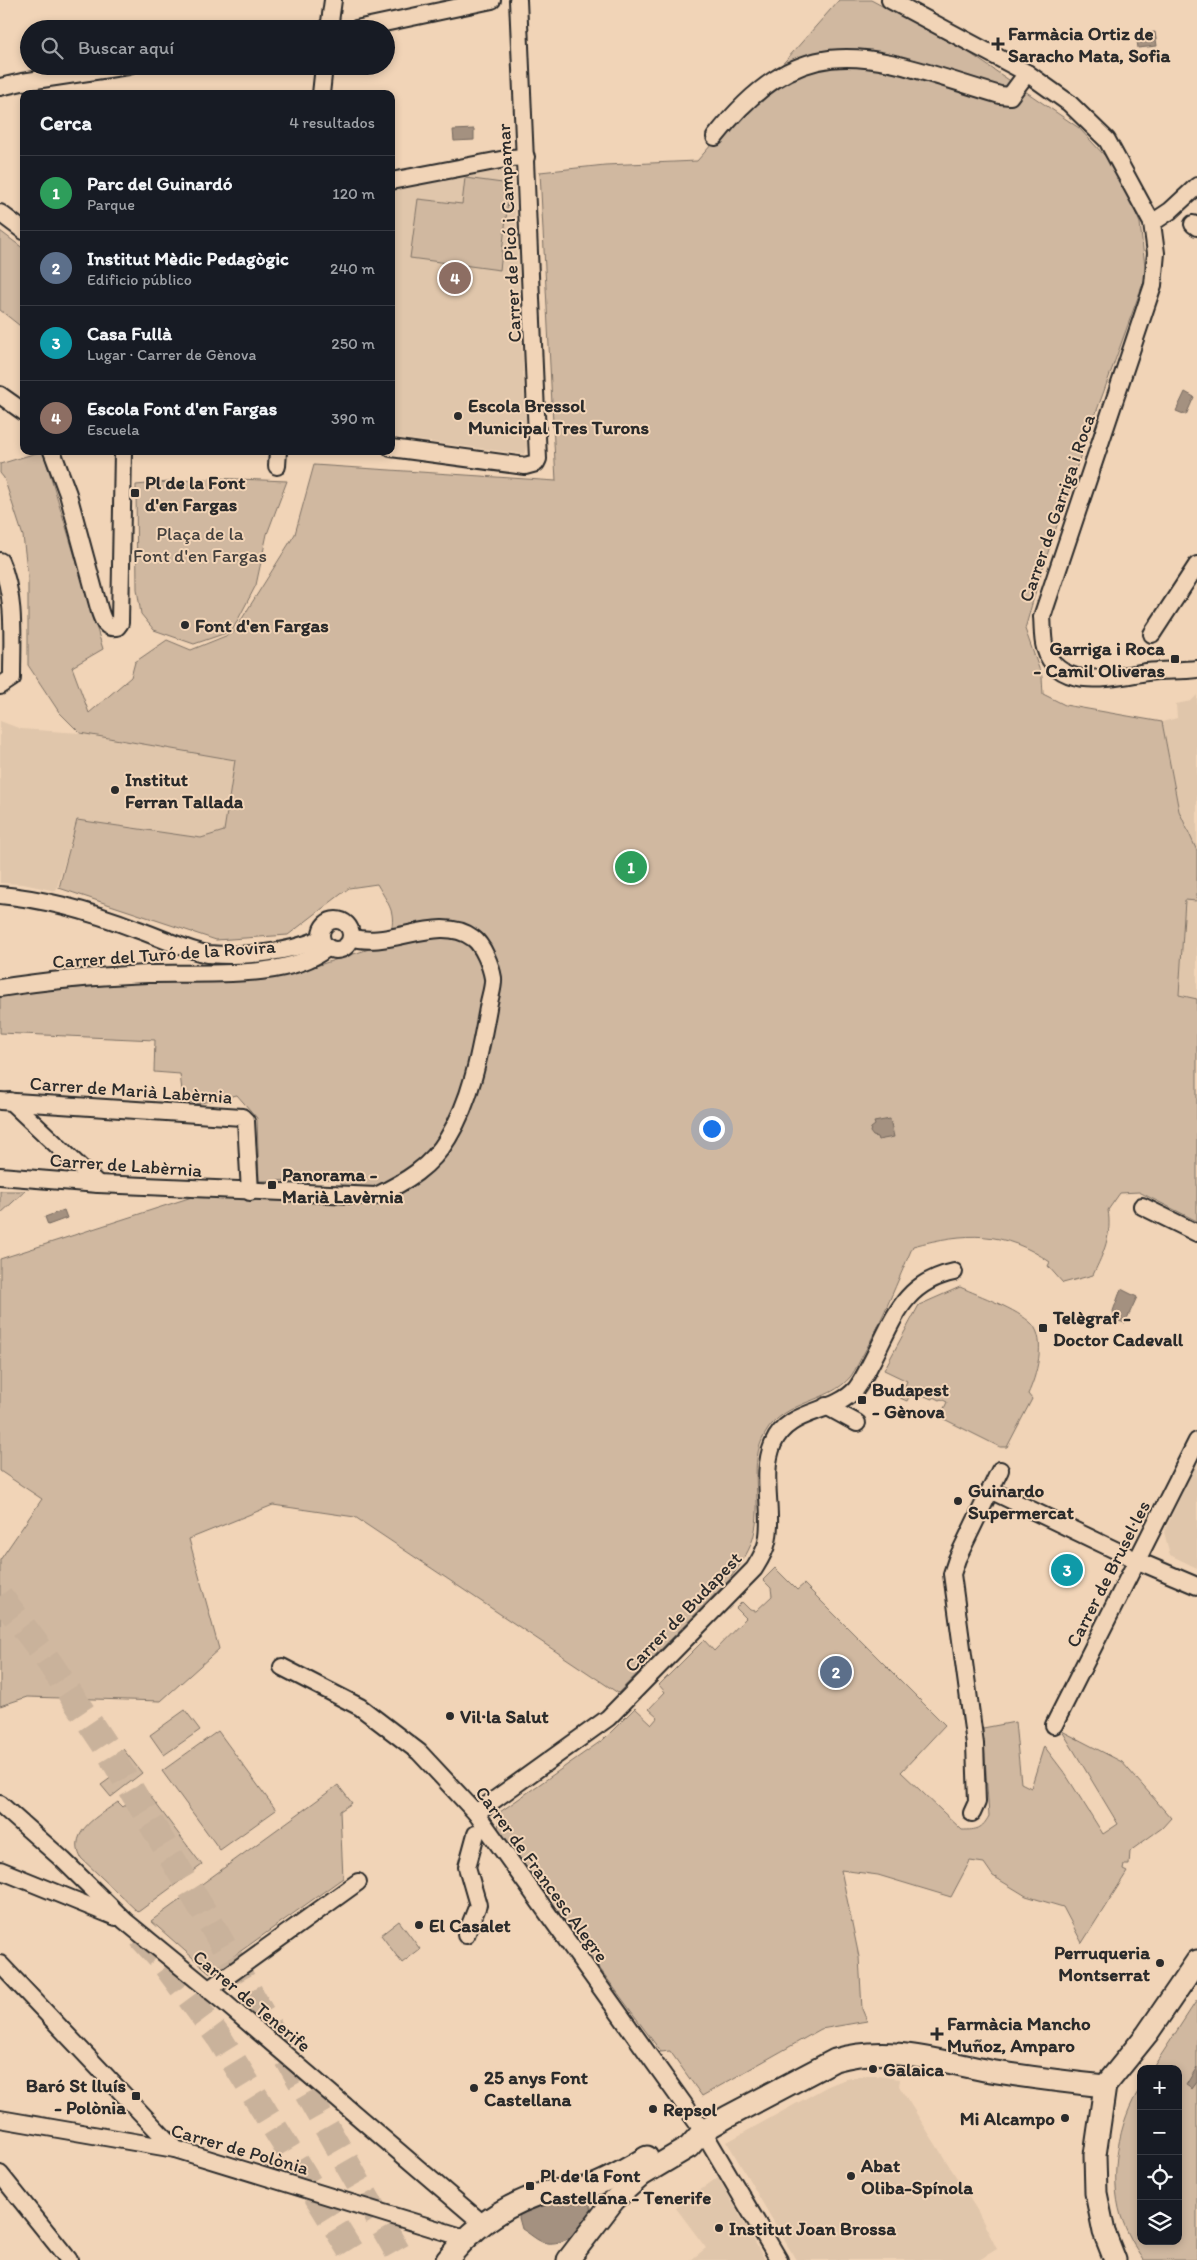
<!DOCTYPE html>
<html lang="es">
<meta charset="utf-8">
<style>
:root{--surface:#171b24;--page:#242831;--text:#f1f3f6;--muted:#9ea1a6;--line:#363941;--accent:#db2777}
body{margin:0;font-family:Itim,sans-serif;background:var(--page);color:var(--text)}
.controls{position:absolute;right:15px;bottom:15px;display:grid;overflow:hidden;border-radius:10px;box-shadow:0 2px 8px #0003}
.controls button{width:45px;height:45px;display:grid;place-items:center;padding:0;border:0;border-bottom:1px solid var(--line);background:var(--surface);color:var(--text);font:25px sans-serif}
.you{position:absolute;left:711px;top:1128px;width:18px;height:18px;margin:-12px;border:4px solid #fff;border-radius:50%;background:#1a73e8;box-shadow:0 0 0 8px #1a73e833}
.badge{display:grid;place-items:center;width:32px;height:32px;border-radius:50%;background:var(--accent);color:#fff;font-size:16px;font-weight:700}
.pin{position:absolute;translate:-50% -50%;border:2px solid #fff;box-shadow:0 1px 5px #0006}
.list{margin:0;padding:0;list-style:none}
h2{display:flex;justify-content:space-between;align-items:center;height:65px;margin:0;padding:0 20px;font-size:21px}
h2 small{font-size:16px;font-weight:400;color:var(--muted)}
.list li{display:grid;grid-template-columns:32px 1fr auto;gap:15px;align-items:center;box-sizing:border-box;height:75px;padding:0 20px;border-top:1px solid var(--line)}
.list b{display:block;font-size:19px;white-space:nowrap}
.list p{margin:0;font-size:16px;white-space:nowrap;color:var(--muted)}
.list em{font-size:16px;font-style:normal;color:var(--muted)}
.icon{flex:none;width:28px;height:28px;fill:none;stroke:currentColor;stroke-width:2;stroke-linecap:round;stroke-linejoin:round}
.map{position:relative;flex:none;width:1197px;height:2260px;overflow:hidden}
.search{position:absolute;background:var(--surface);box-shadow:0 2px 8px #0003;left:20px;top:20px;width:375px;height:55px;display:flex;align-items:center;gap:12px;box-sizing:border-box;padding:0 18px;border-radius:28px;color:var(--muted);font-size:19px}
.panel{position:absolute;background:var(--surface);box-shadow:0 2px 8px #0003;left:20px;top:90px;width:375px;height:365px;border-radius:10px}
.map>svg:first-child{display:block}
.built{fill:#e0c6ab}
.green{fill:#d0b8a0;stroke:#7e7266}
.water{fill:#a49180;stroke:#74685e}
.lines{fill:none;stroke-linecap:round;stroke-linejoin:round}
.primary-tunnel{stroke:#c9b29b;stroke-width:26;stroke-dasharray:26 13;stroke-linecap:butt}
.minor-casing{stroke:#2b2b2b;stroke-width:20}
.tertiary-casing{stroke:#2b2b2b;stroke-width:25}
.minor{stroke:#f1d4b7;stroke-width:16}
.tertiary{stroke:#f1d4b7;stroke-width:21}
.poi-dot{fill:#2b2b2b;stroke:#f1d4b7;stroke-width:2}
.labels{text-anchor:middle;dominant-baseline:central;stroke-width:4;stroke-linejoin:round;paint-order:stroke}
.poi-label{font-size:19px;font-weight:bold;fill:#2b2b2b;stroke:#f1d4b7;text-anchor:start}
.street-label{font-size:19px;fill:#2b2b2b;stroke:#f1d4b7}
.park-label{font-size:19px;fill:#44403d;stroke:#f1d4b7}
</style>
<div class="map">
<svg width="1197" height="2260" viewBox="0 0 1197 2260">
<rect width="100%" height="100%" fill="#f1d4b7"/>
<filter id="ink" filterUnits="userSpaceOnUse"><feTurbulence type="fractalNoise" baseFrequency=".02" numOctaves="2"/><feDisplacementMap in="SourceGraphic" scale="10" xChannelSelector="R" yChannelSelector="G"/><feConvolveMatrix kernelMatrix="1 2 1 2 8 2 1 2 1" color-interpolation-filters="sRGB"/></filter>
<g filter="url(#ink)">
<!-- built -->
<g class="built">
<path d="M513 168 527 446 524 454 391 437V190Z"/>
<path d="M1197 695V851L1179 811 1162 722 1177 718 1176 704 1191 701Z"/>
<path d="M0 721 21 729 80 733 235 760 224 831 201 838 77 820 56 891 23 884 0 883Z"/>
<path d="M1185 900 1197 901V999L1179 995Z"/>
<path d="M1197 1461V1568L1170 1555 1164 1532Z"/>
<path d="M870 2075 900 2079 899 2086 977 2210 997 2249 979 2260H796L727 2142 828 2086 846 2079Z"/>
<path d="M718 2177 765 2260H691L706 2248 676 2208Z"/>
</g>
<!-- green -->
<g class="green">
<path d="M839 0H871L968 52 1079 128 1117 169 1140 223 1146 275 1080 457 1039 579 1025 629 1042 677 1043 694 1065 705 1162 722 1179 811 1197 851V901L1185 900 1179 995 1197 999V1221L1139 1192 1120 1193 1108 1210C1112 1235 1104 1252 1093 1275L1063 1283 1048 1266 1050 1262C1004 1230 966 1232 913 1246 897 1282 883 1319 864 1353 860 1360 856 1369 851 1376 829 1404 784 1399 765 1434 748 1463 762 1498 755 1530 752 1549 740 1565 729 1580L618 1693 355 1517 273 1505 189 1539 219 1649 161 1701 27 1697 0 1706V1560L42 1499 0 1471V1259L195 1196 341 1198V1179L259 1181 257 1118 237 1095 196 1104 183 1099 180 1074 154 1072 155 1040 0 1033V995L131 983 209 982 294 973 388 943C397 913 392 910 377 884L349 888 288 935 216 940 59 888 77 820 201 838 224 831 235 760 80 733 59 712 28 665V577L23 536 4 478 0 473V464L43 451 103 649 72 667 89 713 131 677 135 662 167 640 191 650 233 633 295 534 314 465 556 481 540 172 605 165 697 161Z"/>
<path d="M465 178 510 184 500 270 410 258 418 199 462 204Z"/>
<path d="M0 231 24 249V329L0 310Z"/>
<path d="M213 478 287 481 267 534 256 585 232 631 194 644 154 630 141 614 137 589 136 485Z"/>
<path d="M0 1191H25L0 1214Z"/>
<path d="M960 1287C980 1296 1017 1309 1032 1324 1047 1340 1036 1377 1028 1394L1032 1399 1007 1447H1000L940 1417 947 1402 941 1399 939 1400 933 1397 932 1399 912 1391 907 1401 900 1398 907 1381 884 1370 919 1305Z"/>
<path d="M775 1568 797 1590 804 1584 945 1725 901 1772 962 1830C977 1830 982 1829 989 1816L983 1728 1015 1722 1021 1783 1031 1788 1044 1746 1066 1775 1103 1834 1118 1824 1062 1731 1122 1762 1171 1818 1162 1828 1130 1851 1129 1865H1124L1123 1870 1127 1872 1082 1943 1063 1907 1026 1896 993 1876 984 1863 970 1861 951 1897 878 1875 841 1870 859 1957 862 2009 867 2021 821 2029 702 2096 670 2051 661 2052 498 1830 500 1812 604 1739 635 1708 652 1724 658 1717 649 1709 665 1692 659 1685 704 1640 714 1651 746 1618 736 1608 742 1602 750 1610 756 1611 772 1596 771 1588 763 1580Z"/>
<path d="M185 1710 200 1730 164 1755 150 1735Z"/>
<path d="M218 1731 276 1810 220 1850 162 1771Z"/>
<path d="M123 1749 142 1773 111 1797 101 1785 112 1777 102 1765Z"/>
<path d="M141 1784 202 1865 138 1912 81 1858C67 1831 100 1815 118 1802L123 1807 131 1801 128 1795Z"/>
<path d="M338 1785 352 1803 340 1811 343 1878 210 1973 151 1921Z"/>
<path d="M399 1921 420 1949 402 1963 381 1935Z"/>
<path d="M1197 2000V2260H1144C1135 2247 1126 2231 1121 2216 1109 2176 1118 2121 1141 2087V2241H1178V2069H1152Z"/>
</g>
<!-- water -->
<g class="water">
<path d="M1155 32 1157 46 1138 48 1137 41 1146 40 1145 33Z"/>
<path d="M474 129V140L454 141 453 130Z"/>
<path d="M1185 392 1194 397 1186 415 1176 411Z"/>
<path d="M890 1119 894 1137 878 1140 877 1137 873 1136 870 1132 871 1128 875 1125 874 1122Z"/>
<path d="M64 1210 67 1218 48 1225 45 1217Z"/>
<path d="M1121 1289 1137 1297 1125 1323 1115 1320 1113 1311Z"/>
<path d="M1197 2067V2082L1192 2089 1186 2085Z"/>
<path d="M583 2197C610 2216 567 2250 542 2242 535 2239 529 2233 522 2229L519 2218 520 2211 552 2200Z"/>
</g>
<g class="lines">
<!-- primary-tunnel -->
<g class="primary-tunnel">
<path d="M0 1596 41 1650 106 1747 211 1924 402 2260"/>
<path d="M141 1937 160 1958 220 2039 356 2260"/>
</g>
<!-- minor casing -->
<g class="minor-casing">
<g id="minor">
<path d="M890 0 1027 73 1069 103 1107 140 1152 223 1156 253 1153 285 1042 617C1043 626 1042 638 1045 648 1058 692 1114 677 1147 672 1163 670 1181 671 1197 669"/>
<path d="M329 29 333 0"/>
<path d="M356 29 492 0"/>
<path d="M0 87 22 82 128 66"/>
<path d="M321 94 324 66"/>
<path d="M715 137C809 18 877 59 1000 95L1010 96 1027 73"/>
<path d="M391 181 511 158 526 157"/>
<path d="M0 213 24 231"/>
<path d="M1152 223 1170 211 1197 186"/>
<path d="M1193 224 1197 227"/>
<path d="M0 395 24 412"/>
<path d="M391 448 525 466 536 463 538 459 518 0"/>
<path d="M52 451 68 494 100 612C103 621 106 629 117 627L120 623 123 451"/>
<path d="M277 466 278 451"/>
<path d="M0 561C16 596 12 640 12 678L0 686"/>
<path d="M1152 634 1197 565"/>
<path d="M0 895C47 899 92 912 136 929 154 935 191 952 208 954 245 957 287 953 320 939"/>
<circle cx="336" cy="935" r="15"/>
<path d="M0 988C49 980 99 976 148 974 199 972 287 981 327 948"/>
<path d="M0 1101 242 1117 246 1121 250 1192"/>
<path d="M10 1101 98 1184"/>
<path d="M0 1176 98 1184 376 1196C405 1182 431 1167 448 1138 472 1099 480 1052 488 1008 489 999 494 987 493 978 491 966 483 945 473 938 439 913 388 950 351 937"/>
<path d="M1142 1206 1197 1233"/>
<path d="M826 1406 857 1423"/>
<path d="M990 1490 1138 1561 1197 1586"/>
<path d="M282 1667 360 1707 419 1752 476 1813 703 2131 779 2260"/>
<path d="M1054 1725 1197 1441"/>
<path d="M0 1804 63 1860 125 1921 224 2002 482 2223"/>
<path d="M476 1813 608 1718 754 1569C759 1561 765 1552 767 1542 774 1511 760 1475 773 1444 788 1408 833 1415 856 1389 862 1381 867 1371 871 1363 894 1320 902 1283 954 1272"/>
<path d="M972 1813 977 1802 975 1744 952 1574 957 1559 1000 1470"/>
<path d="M0 1870 116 1917"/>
<path d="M466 1935 478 1905 467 1867 476 1834"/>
<path d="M0 1964 175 2149"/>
<path d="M208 1990 358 1882"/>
<path d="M0 2119 175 2149 465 2238"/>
<path d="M0 2174 69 2260"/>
</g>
</g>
<!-- tertiary casing -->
<g class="tertiary-casing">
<g id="tertiary">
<path d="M447 2260C473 2227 505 2204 547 2192 561 2188 579 2191 592 2186 611 2179 629 2168 647 2157"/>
<path d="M568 2260 614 2200 642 2175 689 2147 703 2131 727 2117 835 2060C889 2044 937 2061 990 2071 1028 2077 1067 2082 1105 2086"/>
<path d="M1115 2260 1104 2232 1096 2193 1095 2155 1105 2086 1147 2034 1197 1961"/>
</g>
</g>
<!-- minor -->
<use href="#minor" class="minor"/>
<!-- tertiary -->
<use href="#tertiary" class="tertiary"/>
</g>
</g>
<!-- markers -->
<g class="poi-dot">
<path d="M995.5 36.5h5v5h5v5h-5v5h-5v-5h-5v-5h5z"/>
<circle cx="458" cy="416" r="5"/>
<rect x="130" y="488" width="10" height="10" rx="2.5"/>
<circle cx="185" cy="625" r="5"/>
<rect x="1170" y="654" width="10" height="10" rx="2.5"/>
<circle cx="115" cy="790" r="5"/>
<rect x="267" y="1180" width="10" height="10" rx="2.5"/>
<rect x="1038" y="1323" width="10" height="10" rx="2.5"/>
<rect x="857" y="1395" width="10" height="10" rx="2.5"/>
<circle cx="958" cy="1501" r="5"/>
<circle cx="450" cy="1716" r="5"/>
<circle cx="419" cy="1925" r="5"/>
<circle cx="1160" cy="1963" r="5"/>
<path d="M934.5 2026.5h5v5h5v5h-5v5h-5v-5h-5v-5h5z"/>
<circle cx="873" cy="2069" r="5"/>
<circle cx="474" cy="2088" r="5"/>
<rect x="131" y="2091" width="10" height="10" rx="2.5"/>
<circle cx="653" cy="2109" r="5"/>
<circle cx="1065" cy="2118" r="5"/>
<circle cx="851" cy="2176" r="5"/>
<rect x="525" y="2181" width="10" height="10" rx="2.5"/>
<circle cx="719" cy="2228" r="5"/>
</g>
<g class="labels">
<!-- poi labels -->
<g class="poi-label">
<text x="1008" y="33">Farmàcia Ortiz de<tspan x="1008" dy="22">Saracho Mata, Sofia</tspan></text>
<text x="468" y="405">Escola Bressol<tspan x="468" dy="22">Municipal Tres Turons</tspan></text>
<text x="145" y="482">Pl de la Font<tspan x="145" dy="22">d'en Fargas</tspan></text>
<text x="195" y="625">Font d'en Fargas</text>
<text x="1165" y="648" text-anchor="end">Garriga i Roca<tspan x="1165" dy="22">- Camil Oliveras</tspan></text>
<text x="125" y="779">Institut<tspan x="125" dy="22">Ferran Tallada</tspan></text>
<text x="282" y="1174">Panorama -<tspan x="282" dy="22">Marià Lavèrnia</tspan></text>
<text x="1053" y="1317">Telègraf -<tspan x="1053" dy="22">Doctor Cadevall</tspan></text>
<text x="872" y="1389">Budapest<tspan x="872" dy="22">- Gènova</tspan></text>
<text x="968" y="1490">Guinardo<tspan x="968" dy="22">Supermercat</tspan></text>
<text x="460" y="1716">Vil·la Salut</text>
<text x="429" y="1925">El Casalet</text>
<text x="1150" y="1952" text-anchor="end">Perruqueria<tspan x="1150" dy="22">Montserrat</tspan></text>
<text x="947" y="2023">Farmàcia Mancho<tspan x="947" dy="22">Muñoz, Amparo</tspan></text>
<text x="883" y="2069">Galaica</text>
<text x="484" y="2077">25 anys Font<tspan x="484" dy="22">Castellana</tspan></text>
<text x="126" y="2085" text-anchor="end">Baró St lluís<tspan x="126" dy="22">- Polònia</tspan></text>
<text x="663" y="2109">Repsol</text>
<text x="1055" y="2118" text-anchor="end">Mi Alcampo</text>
<text x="861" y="2165">Abat<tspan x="861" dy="22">Oliba-Spínola</tspan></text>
<text x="540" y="2175">Pl de la Font<tspan x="540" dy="22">Castellana - Tenerife</tspan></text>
<text x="729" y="2228">Institut Joan Brossa</text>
</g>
<!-- street labels -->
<g class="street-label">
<text transform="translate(509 233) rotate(-93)">Carrer de Picó i Campamar</text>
<text transform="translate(1057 508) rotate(-71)">Carrer de Garriga i Roca</text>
<text transform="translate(164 954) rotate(-4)">Carrer del Turó de la Rovira</text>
<text transform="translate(131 1090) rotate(4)">Carrer de Marià Labèrnia</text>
<text transform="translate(126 1165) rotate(4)">Carrer de Labèrnia</text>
<text transform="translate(1108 1574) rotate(-63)">Carrer de Brusel·les</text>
<text transform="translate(683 1612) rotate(-46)">Carrer de Budapest</text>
<text transform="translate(542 1874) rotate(54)">Carrer de Francesc Alegre</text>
<text transform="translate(252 2001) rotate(40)">Carrer de Tenerife</text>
<text transform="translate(240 2149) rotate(16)">Carrer de Polònia</text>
</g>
<!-- park labels -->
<g class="park-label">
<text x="200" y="533">Plaça de la<tspan x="200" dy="22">Font d'en Fargas</tspan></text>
</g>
</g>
</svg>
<div class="controls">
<button>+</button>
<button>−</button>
<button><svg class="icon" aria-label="locate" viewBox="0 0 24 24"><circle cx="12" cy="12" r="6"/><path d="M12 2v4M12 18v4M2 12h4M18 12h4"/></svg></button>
<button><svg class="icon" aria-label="layers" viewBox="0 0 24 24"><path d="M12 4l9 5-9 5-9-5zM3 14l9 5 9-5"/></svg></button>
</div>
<div class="you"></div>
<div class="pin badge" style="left:631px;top:867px;background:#2e9e5b">1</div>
<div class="pin badge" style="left:836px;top:1672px;background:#5c6f8a">2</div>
<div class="pin badge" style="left:1067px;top:1570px;background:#0f9aa8">3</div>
<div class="pin badge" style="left:455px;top:278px;background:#8d6e63">4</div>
<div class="search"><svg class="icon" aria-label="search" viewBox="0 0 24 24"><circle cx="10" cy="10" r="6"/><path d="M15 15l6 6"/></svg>Buscar aquí</div>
<section class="panel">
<h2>Cerca<small>4 resultados</small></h2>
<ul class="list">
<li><span class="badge" style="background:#2e9e5b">1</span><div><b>Parc del Guinardó</b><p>Parque</p></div><em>120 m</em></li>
<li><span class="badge" style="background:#5c6f8a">2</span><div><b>Institut Mèdic Pedagògic</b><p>Edificio público</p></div><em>240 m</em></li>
<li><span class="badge" style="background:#0f9aa8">3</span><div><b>Casa Fullà</b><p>Lugar · Carrer de Gènova</p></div><em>250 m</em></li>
<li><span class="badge" style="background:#8d6e63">4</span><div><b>Escola Font d'en Fargas</b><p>Escuela</p></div><em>390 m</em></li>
</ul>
</section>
</div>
